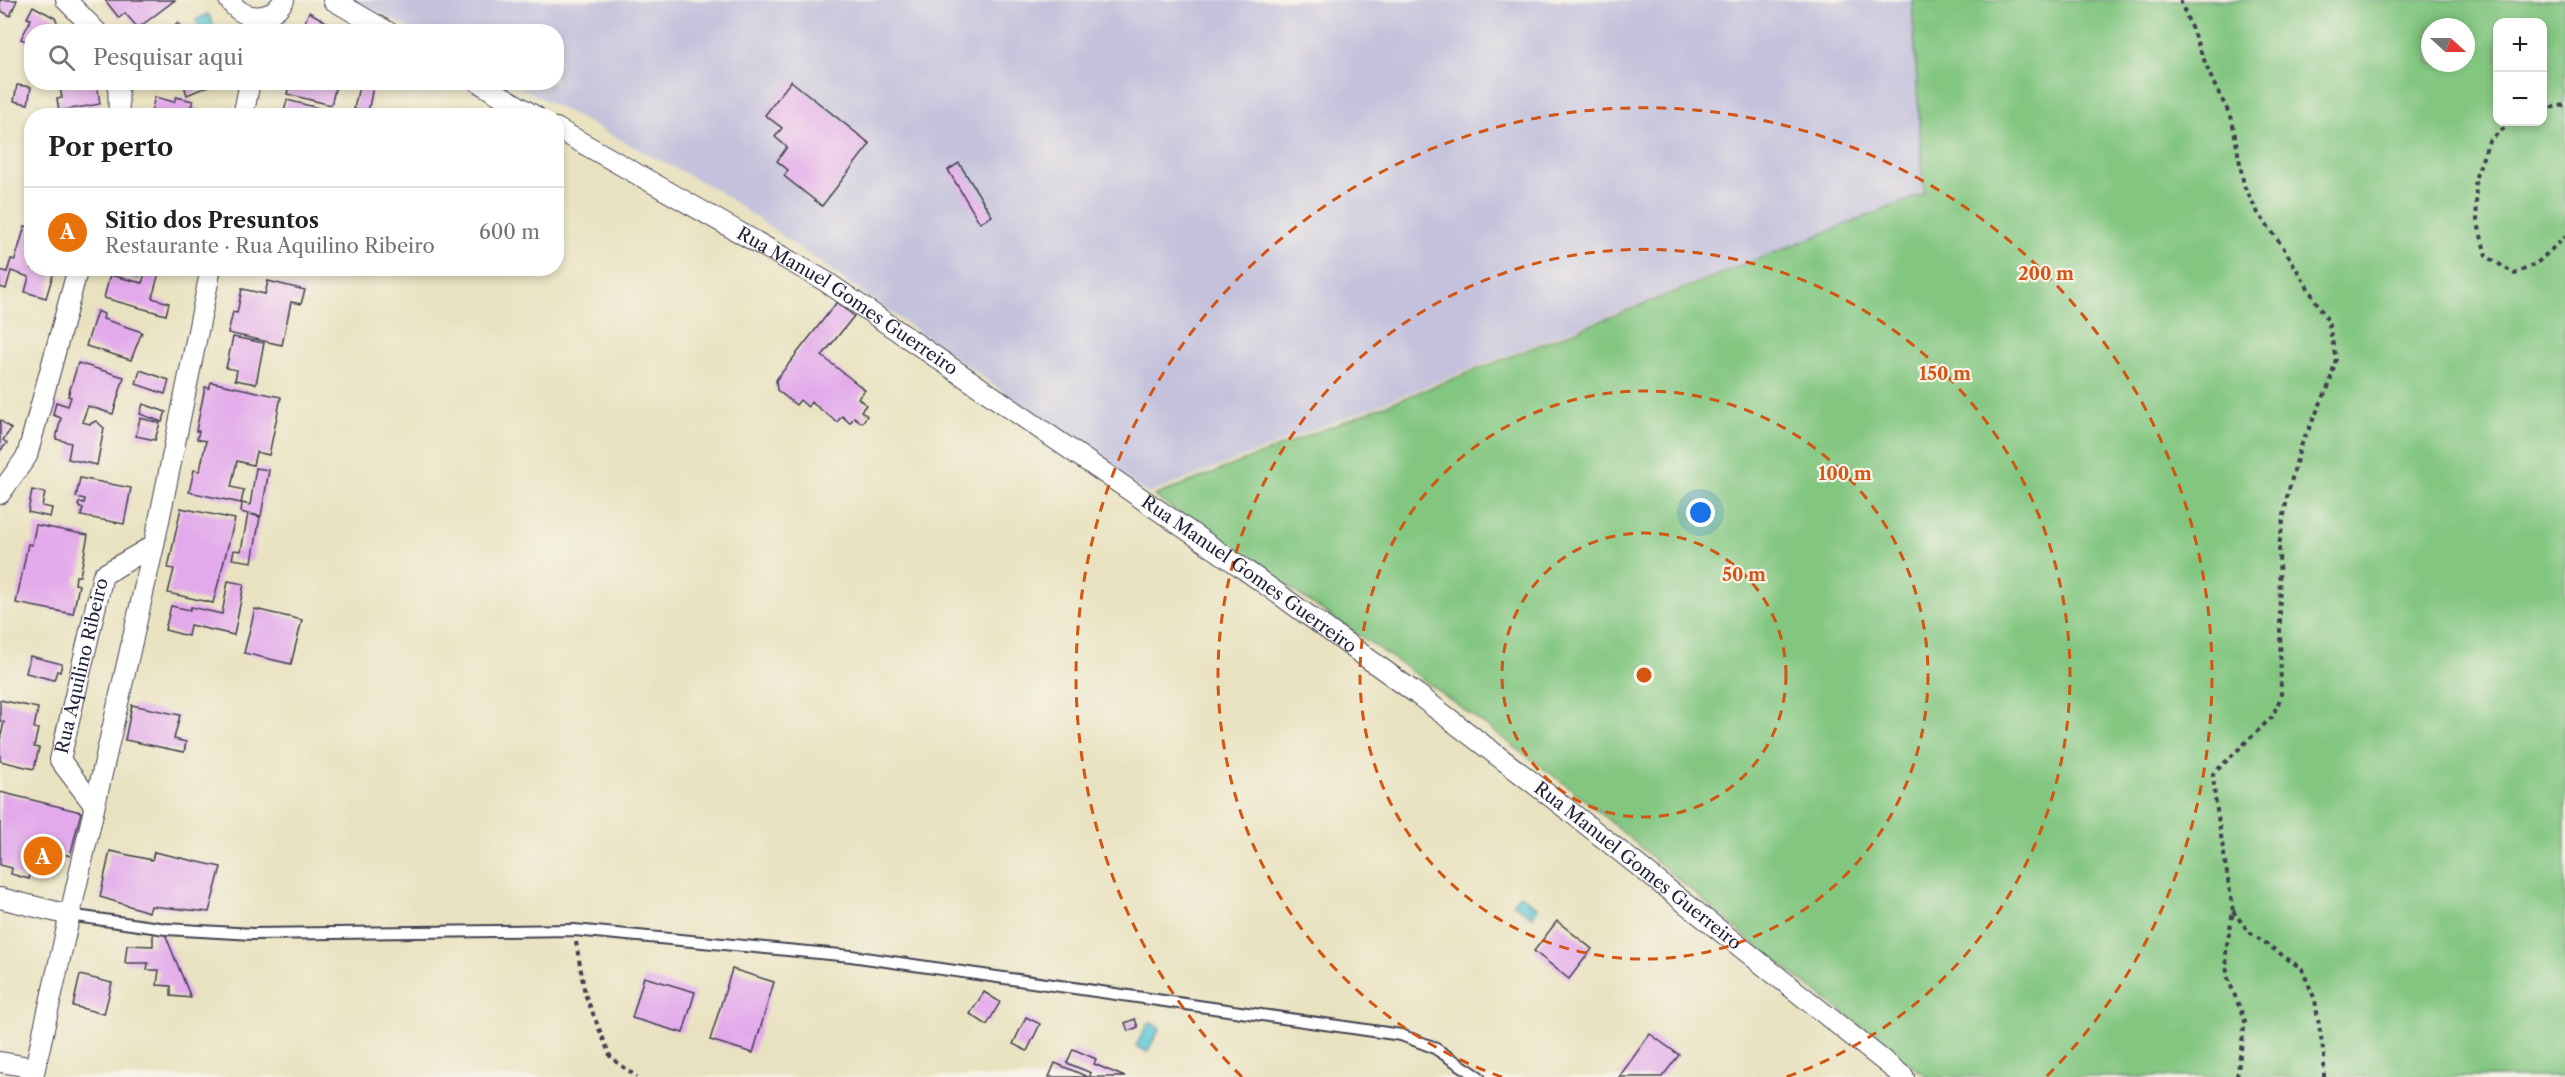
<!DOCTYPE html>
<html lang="pt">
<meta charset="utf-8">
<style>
:root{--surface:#fff;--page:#f6f6f6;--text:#202124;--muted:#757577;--line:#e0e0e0;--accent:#0f766e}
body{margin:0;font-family:"Libre Caslon Text",serif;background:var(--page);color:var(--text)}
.controls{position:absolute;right:18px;top:18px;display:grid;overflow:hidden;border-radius:12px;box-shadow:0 3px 9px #0003}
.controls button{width:54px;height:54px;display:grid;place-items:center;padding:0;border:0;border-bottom:2px solid var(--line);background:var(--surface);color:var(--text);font:30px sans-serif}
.compass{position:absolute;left:2421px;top:18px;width:54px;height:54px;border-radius:50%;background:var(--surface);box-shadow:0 3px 9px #0003;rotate:111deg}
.you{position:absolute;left:1701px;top:513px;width:21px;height:21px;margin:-15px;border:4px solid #fff;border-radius:50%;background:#1a73e8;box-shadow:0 0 0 9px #1a73e833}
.badge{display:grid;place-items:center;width:39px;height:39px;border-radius:50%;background:var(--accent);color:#fff;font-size:20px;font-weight:700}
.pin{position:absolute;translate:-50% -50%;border:3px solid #fff;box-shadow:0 2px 6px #0006}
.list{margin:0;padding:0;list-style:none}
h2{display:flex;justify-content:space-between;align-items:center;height:78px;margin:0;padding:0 24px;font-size:26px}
h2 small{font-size:20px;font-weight:400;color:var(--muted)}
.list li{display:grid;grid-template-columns:39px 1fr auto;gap:18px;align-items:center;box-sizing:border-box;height:90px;padding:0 24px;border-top:2px solid var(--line)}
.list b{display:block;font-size:22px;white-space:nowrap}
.list p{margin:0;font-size:20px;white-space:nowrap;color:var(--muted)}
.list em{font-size:20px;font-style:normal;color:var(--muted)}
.icon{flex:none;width:33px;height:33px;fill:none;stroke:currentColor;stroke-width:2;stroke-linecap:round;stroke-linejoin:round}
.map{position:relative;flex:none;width:2565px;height:1077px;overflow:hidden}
.search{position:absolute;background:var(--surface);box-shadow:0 3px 9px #0003;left:24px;top:24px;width:540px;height:66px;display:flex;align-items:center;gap:15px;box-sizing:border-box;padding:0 21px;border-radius:24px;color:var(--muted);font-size:22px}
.panel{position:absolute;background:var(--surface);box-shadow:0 3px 9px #0003;left:24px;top:108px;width:540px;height:168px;border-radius:24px}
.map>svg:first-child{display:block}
.industrial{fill:#c3c1db}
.green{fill:#82c680;stroke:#52745e;stroke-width:1.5;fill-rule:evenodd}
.water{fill:#5cc8d3;stroke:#3f7587;stroke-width:1.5}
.building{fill:#e3aaeb}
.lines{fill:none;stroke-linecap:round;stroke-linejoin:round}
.service-casing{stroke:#403f4f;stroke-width:14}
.minor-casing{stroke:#403f4f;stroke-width:22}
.path{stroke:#403f4f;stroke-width:4;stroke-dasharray:4.5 4.5;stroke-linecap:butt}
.service{stroke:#fff;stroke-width:10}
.minor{stroke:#fff;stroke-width:20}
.ring{fill:none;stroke:#d45411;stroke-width:3;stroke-dasharray:10 8}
.labels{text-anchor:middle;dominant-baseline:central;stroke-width:4.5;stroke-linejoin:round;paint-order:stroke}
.street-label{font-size:18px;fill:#22223b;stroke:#f7f3e8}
.centre{fill:#d45411;stroke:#f7f3e8;stroke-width:3}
.ring-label{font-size:18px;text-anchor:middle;font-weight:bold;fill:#d45411;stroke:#f7f3e8;stroke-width:4.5;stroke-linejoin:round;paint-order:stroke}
</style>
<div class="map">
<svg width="2565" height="1077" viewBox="0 0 2565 1077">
<rect width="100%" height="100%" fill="#f7f3e8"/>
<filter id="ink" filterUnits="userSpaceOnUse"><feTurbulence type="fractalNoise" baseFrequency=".0167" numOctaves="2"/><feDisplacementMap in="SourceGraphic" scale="12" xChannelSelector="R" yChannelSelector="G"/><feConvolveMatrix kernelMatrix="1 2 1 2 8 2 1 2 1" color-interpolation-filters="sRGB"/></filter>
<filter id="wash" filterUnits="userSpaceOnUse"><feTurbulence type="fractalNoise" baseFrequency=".008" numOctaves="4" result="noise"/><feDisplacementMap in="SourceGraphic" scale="24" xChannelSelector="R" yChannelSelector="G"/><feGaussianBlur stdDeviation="1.35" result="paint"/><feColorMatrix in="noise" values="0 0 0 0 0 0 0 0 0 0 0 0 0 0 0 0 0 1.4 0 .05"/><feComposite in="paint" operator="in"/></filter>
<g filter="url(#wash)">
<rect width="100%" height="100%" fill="#e9e2c0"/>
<!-- industrial -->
<path class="industrial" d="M355 0H1912L1924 194 1148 494 717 190 512 83 556 82V32L415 31Z"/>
<!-- green -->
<path class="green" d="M1912 0H2565V1077H1927L1758 947 1573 790 1413 672 1154 496 1924 194ZM2498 22H2542V122H2498ZM2430 27H2466V63H2430Z"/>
<!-- water -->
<g class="water">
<path d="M208 14 216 31H201L196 20Z"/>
<path d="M116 269V268L142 269 139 279 115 272Z"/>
<path d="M1520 894 1538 908 1532 917 1513 903Z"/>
<path d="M1149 1022 1160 1028 1147 1052 1136 1046Z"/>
</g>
<g id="blocks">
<!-- building -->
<g class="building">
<path d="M0 0H17L10 16 0 10Z"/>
<path d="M105 0H175L138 28 125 13 119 18Z"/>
<path d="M33 6 55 18 61 29 66 26 69 32H32L31 56 26 41 21 39 31 19 27 18Z"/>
<path d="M309 12 337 28 335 32H301Z"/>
<path d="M178 23 186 32H169Z"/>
<path d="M791 81 870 144 822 206 784 176 788 170 777 161 787 147 775 137 782 128 765 115Z"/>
<path d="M67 82H97L100 104 59 111 57 99 62 98 60 88 68 86Z"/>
<path d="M183 82H210L211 85 187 95Z"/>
<path d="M290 82H337L331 105 287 94Z"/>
<path d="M360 82H374L368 112 354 109Z"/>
<path d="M17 85 31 87 28 104 14 101Z"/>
<path d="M155 97 174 102 176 97 193 101 191 106 198 108 196 116H150Z"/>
<path d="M287 100 338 113 337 116H283Z"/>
<path d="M959 163 992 216 980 223 948 170Z"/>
<path d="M25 226 32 228V268H55L46 298 25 292 29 277 11 271 6 289 0 287V270L7 272 11 259 15 260Z"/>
<path d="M146 270 159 273 152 298 169 303 166 315 104 298 110 275 142 283Z"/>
<path d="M268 281 305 290 301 304 291 302 282 345 228 333 233 312 237 313 242 289 265 294Z"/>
<path d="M837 302 854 316 822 356 865 390 858 398 866 405 861 411 867 416 862 423 854 417 850 423 842 416 837 422 811 402 808 407 800 400 796 405 777 390 776 380Z"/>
<path d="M97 311 104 314 103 319 142 332 131 360 86 346Z"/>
<path d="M233 337 264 343 256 384 235 380 237 370 226 368Z"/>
<path d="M78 363 124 377 113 414 88 406 82 422 90 424 96 421 104 428 97 465 68 459 71 443 56 439 61 418 53 415 56 402 68 406 71 397 68 396Z"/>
<path d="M140 370 169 380 165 394 136 384Z"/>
<path d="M211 382 281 397 269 455 256 452 253 465 237 461 231 487 244 490 241 503 189 492 194 470 200 471 206 441 197 439 199 431H196L205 387 209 388Z"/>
<path d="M143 404 166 412 162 422 140 414Z"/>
<path d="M140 418 160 423 155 440 136 436Z"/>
<path d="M0 420 11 429 3 440 7 443 0 451Z"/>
<path d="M256 468 269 470 261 516 250 514 260 517 252 562 232 559 234 550 241 551 248 514 241 512 242 503 250 505Z"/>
<path d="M80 478 131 488 124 524 81 516 83 508H80L78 505 80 502 84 503 85 499 76 497Z"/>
<path d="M32 490 45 493 42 506 52 508 50 517 28 512Z"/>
<path d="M181 508 235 519 213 603 168 593 174 569 168 568Z"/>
<path d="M36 525 88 535 80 576H76L75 584 79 585 73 614 16 603 28 544 32 545Z"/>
<path d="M228 581 244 584 234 635 190 625 188 636 165 630 171 606 190 610 191 607 222 614Z"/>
<path d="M255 609 302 620 291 664 244 653Z"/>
<path d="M30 656 62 664 60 672 57 671 54 680 26 673Z"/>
<path d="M0 700 38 708 34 728 38 729 34 747 39 748 34 769 0 761V740L4 722 0 721Z"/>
<path d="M132 705 180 715 174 739 186 742 184 752 125 740Z"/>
<path d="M0 792 81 812 70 856 57 852 53 868 44 866 42 873 31 871 29 879 11 874 12 868 0 865Z"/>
<path d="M110 851 152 860 154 852 221 867 209 912 151 906 149 912 100 897Z"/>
<path d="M1557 921 1592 949 1569 979 1534 951Z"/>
<path d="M153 933 165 934 191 998 171 996V986L157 985 159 970H147L148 963H125L127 945 153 946Z"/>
<path d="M732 969 774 982 753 1053 710 1040Z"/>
<path d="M80 975 112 983 104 1014 73 1006Z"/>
<path d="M644 977 695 992 683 1033 632 1018Z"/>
<path d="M984 992 1000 1002 987 1025 970 1014Z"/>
<path d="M1026 1017 1040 1024 1027 1051 1013 1044Z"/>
<path d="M1135 1019 1138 1027 1128 1031 1125 1023Z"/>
<path d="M1650 1034 1679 1055 1662 1077H1619Z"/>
<path d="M1073 1049 1096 1059 1094 1064 1125 1077H1089L1091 1073 1067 1063Z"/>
<path d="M1055 1063 1088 1077H1049Z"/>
</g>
</g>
</g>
<g filter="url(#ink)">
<use href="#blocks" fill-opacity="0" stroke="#403f4f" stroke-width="1.5"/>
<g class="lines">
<!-- service casing -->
<g class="service-casing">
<path id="service" d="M69 915 166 929 253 934 574 930 851 956 1401 1035 1433 1047 1479 1077"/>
</g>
<!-- minor casing -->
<g class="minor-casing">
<g id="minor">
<path d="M66 0 97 32"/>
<path d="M229 0C243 21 270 23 284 0"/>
<path d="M333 0 388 32"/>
<path d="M118 82 119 116"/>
<path d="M478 82 535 116"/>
<path d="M243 116 250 82"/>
<path id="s1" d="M556 128 825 281 1244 569 1417 694 1563 806 1904 1077"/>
<path d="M0 494 27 456 78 268"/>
<path id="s2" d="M94 805 60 760 103 575 154 545"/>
<path d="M0 898 69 915"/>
<path d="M0 1062 35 1068"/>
<path d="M33 1077 154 545 211 268"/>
</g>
</g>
<!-- path -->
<g class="path">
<path d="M2180 0 2213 82 2232 119 2244 186 2258 213 2283 247 2328 321 2336 359 2329 385 2300 448 2287 497 2279 546 2281 697 2272 717 2213 774 2215 798 2233 911 2226 950 2227 976 2245 1021 2237 1077"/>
<path d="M2542 109 2565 105"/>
<path d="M2511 122 2489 141 2475 179 2477 219 2486 256 2515 274 2537 263 2565 237"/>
<path d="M2233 911 2248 931 2302 969 2315 1000 2324 1056V1077"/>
<path d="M576 942 585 994 611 1058 637 1077"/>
</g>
<!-- service -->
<use href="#service" class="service"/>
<!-- minor -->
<use href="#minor" class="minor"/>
</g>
</g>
<!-- distance rings -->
<g class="ring">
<circle cx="1644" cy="675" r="142"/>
<circle cx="1644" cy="675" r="284"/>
<path d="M1502 1077A426 426 0 1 1 1786 1077"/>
<path d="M1242 1077A568 568 0 1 1 2046 1077"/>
</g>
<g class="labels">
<!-- street labels -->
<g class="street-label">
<text stroke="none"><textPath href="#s1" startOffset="339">Rua Manuel Gomes Guerreiro</textPath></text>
<text stroke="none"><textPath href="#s1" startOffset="825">Rua Manuel Gomes Guerreiro</textPath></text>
<text stroke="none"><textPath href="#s2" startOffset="153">Rua Aquilino Ribeiro</textPath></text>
<text stroke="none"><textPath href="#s1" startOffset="1311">Rua Manuel Gomes Guerreiro</textPath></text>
</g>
</g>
<circle cx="1644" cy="675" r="9" class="centre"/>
<g class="ring-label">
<text x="2046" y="280">200 m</text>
<text x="1945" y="380">150 m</text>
<text x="1845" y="480">100 m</text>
<text x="1744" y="581">50 m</text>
</g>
</svg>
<div class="controls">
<button>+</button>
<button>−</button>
</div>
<svg class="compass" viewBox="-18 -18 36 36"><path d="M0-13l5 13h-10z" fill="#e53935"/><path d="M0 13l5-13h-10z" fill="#757577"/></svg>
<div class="you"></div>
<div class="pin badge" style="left:43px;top:856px;background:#e8710a">A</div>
<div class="search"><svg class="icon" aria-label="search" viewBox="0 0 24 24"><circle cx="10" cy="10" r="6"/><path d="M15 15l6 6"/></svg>Pesquisar aqui</div>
<section class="panel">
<h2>Por perto<small></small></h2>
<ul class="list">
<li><span class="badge" style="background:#e8710a">A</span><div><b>Sitio dos Presuntos</b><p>Restaurante · Rua Aquilino Ribeiro</p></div><em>600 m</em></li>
</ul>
</section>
</div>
